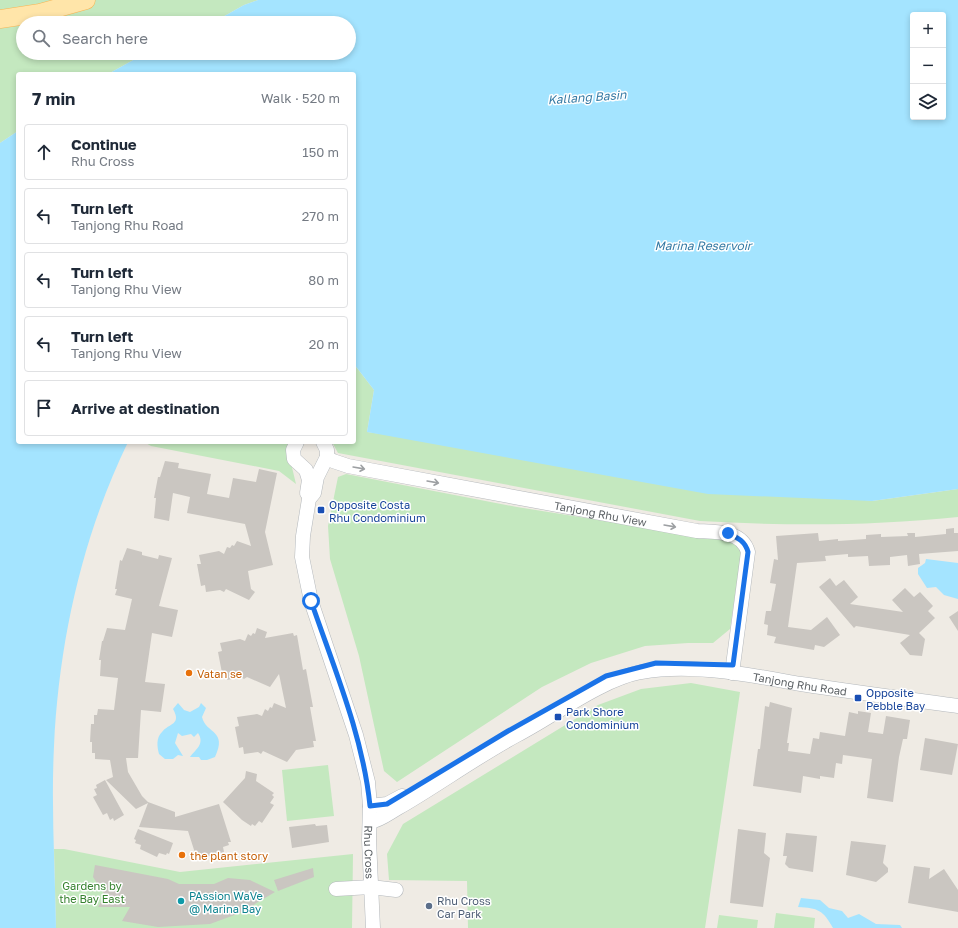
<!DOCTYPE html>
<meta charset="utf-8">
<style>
:root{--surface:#fff;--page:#f6f6f7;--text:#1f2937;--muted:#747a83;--line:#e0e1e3}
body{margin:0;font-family:"Golos Text",sans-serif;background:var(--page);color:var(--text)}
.controls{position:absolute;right:12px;top:12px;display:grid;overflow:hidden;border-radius:4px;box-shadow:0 2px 6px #0003}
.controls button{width:36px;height:36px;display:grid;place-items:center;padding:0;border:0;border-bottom:1px solid var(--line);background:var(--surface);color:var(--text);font:20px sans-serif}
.stop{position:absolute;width:12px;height:12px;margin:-9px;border:3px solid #1a73e8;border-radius:50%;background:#fff}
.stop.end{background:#1a73e8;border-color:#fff;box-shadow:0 1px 4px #0008}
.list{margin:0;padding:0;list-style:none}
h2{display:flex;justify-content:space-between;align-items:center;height:52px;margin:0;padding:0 16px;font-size:17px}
h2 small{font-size:13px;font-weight:400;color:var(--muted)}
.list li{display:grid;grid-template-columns:26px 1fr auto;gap:12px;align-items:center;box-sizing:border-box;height:56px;margin:0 8px 8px;padding:0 8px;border:1px solid var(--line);border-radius:4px}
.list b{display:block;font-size:15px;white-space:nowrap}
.list p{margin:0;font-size:13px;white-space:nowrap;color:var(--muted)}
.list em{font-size:13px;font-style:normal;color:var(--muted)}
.icon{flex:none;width:22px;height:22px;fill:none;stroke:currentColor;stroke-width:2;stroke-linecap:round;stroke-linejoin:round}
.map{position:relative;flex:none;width:958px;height:928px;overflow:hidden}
.search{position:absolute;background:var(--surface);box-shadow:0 2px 6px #0003;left:16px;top:16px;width:340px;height:44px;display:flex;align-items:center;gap:10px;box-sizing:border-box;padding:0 14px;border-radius:22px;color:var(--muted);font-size:15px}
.panel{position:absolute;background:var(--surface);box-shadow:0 2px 6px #0003;left:16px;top:72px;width:340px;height:372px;border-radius:4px}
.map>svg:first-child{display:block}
.green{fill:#c4e8bf}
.water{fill:#a4e4ff;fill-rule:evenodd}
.building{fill:#cac6c1}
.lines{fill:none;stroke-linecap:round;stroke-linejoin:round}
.minor-casing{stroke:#b4b8bc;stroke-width:15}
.major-casing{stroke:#f9b453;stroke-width:19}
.minor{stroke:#fff;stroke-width:14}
.major{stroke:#ffe5a9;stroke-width:18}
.oneway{stroke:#9da0a3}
.route{stroke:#1a73e8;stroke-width:5}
.transit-dot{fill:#1a4fb4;stroke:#fff;stroke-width:1.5}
.food-dot{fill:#e8710a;stroke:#fff;stroke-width:1.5}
.culture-dot{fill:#0f9aa8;stroke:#fff;stroke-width:1.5}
.service-dot{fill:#5c6f8a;stroke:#fff;stroke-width:1.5}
.labels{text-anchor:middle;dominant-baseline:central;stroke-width:3;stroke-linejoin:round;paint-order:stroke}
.transit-label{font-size:11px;fill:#164399;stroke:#fff;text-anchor:start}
.street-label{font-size:11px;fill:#5c6165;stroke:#fff}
.food-label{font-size:11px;fill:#c56008;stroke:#fff;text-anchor:start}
.park-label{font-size:11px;fill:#36822f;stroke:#fff}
.culture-label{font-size:11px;fill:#0d838f;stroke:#fff;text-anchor:start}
.service-label{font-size:11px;fill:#4e5e75;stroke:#fff;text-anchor:start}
.water-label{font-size:12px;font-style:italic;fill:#367ba5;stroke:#fff}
</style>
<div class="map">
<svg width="958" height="928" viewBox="0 0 958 928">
<rect width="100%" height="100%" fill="#efebe4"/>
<!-- green -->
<g class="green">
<path d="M0 0H258L244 5 212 23H23V53H146L108 74H18V131L0 143Z"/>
<path d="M354 364 374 390 367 432 872 501 958 489V517C872 526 786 526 700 521L338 453 332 442H354Z"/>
<path d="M144 442H292L289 455 296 484 279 471 151 446Z"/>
<path d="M346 474 517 507 730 541 742 548 730 629 713 643H688L645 646 591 663 542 687 397 782 384 771 359 656 330 559 328 526 338 477Z"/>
<path d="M691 683 740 692 705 928H468L467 881 389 880 387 854 403 824 598 705 641 689Z"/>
<path d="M328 765 334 816 287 821 282 770Z"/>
<path d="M54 849H64L180 872 353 854 352 928H56Z"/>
<path d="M776 913 815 918 814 928H774Z"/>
<path d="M719 915 758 920 757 928H717Z"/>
</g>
<!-- water -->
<g class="water">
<path d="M258 0H958V489L872 501 708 494 367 432 374 390 354 364V74H108L146 53H349V23H212L244 5ZM913 15H943V117H913Z"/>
<path d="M18 131V442H128C82 537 59 641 54 746 51 807 55 867 56 928H0V143Z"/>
<path d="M926 559 958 563V599L944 595 936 587 927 588 918 574V568L925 563Z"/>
<path d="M178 703 184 710 190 712 199 707 201 703 206 708 202 717C206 734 228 730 215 757L207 760H201L199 757H190C196 749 205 744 198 733L194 737 191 734 182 736 178 733 175 743 183 756 178 755 173 759H165L159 754C157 746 156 738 162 732 169 723 182 725 173 709Z"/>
<path d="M801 898 820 900 829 908 842 911 848 918 859 914 876 924 900 925 902 928H833C823 910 818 908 798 907Z"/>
</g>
<!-- building -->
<g class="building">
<path d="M165 461 179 463 178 468 211 474 207 494 229 498 233 478 256 482 259 469 277 473 265 532 273 565 248 571 251 589 255 592 249 600 226 589 224 592 220 590 206 592 205 585 201 586 197 564H201L199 555 219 551 224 554 227 547 230 548 232 545 234 546 237 541 251 546 245 524 187 513 190 497 173 493 169 521 154 518 156 498H154L158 477H160Z"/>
<path d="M954 528V533H958V551L919 554 920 564 908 566 907 555 890 557V565L869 566 868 556 848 557V554L825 556 826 561 797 563 788 627 811 630 827 617 840 635 824 647 815 645 814 650 774 643 776 637 767 635 768 625 764 624 766 611H771L776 584 770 583 774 559 778 560 776 536 818 533 819 541 838 539V541L866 539V535L881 534V537L908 536 907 533H915V537L946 534V529Z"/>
<path d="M127 548 142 552V555L158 559 159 555 172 558 159 606 178 610 172 637 152 633 145 682 165 684 161 712 141 710 138 758H126L128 772 142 796 148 802 175 812V817L219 804 231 842H228L229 845 223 847 224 852 206 857 205 853 199 855 198 852 195 853 188 831 139 827 148 803 136 809 106 780 113 777 110 760 95 759V753H92V742H90L91 724H94V715H97L98 709 114 710 118 678 100 676 101 660H99L102 641H103L107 628 125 630 132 599 115 595 117 589H115L120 560 122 561Z"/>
<path d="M830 578 836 586 844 580 858 597 850 604 903 612 892 600 905 588 914 597 920 592 933 606 928 611 935 618 919 633 925 639 922 656 910 655 900 643 910 635 856 626 854 628 819 587Z"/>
<path d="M958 611V631L949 617Z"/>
<path d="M257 628 267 632 265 638 293 633 294 636 297 635 303 670 306 669 313 707H310L316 741H313L314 747 296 750 287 762 263 751 261 754 258 752 244 754 243 747 239 748 235 727 239 726 237 717 257 714 262 716 265 709 268 711 270 707 272 708 274 703 286 708 279 674 270 687 247 677 244 679 241 677 227 680 226 673H222L218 652 222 651 220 643 240 639 245 641 248 634 251 636 253 633 255 634Z"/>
<path d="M770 702 792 708 787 743H789L788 751 810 754 813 738 819 739 820 732 845 736 849 712 858 714V711L871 713 868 732 883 734 886 716 910 720 907 739H903L899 757 893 802 867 798 872 759 843 755 842 764 836 763 834 778 820 776V779L803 776 801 793 753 786 758 749H760L765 706 769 707Z"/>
<path d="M925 738 958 744 952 775 920 770Z"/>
<path d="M246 771 257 774 256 781 274 793 272 795 274 797 270 803 274 805 262 823 259 821 255 826 252 824 251 826 242 820 223 802 245 778Z"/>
<path d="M105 780 124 815 114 821 113 818 110 820 107 813 103 815 93 797 97 795 94 789 97 788 96 785Z"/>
<path d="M315 824 316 826 327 825 329 842 292 848 289 827Z"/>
<path d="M138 829 173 843 169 854 167 853 166 855 159 853 157 857 140 849 141 845 135 843 136 840 134 839Z"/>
<path d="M738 829 766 833 764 853 770 858 763 907 730 903Z"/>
<path d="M786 833 817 836 813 872 789 868 785 864 787 856H783Z"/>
<path d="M851 841 886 845 883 863 888 868V872L876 882 846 875Z"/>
<path d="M95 865 168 879 179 884H214L228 878 250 880 275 892 240 913 210 924 158 927 122 921 130 907H98L105 895 93 877Z"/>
<path d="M914 866 930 868 929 879 944 869 958 890V912L908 903Z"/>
<path d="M313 868 314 877 278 891 274 880Z"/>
</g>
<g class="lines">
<!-- minor casing -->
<g class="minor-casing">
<g id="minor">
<path d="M297 442 293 450 294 459 306 470 309 480 307 493"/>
<path id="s1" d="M323 442 327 450V457L317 477 314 493 309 499 303 536 302 557 311 601 356 735 368 782 370 806 369 840 373 928"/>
<path id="s2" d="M327 457 333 461 348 466 697 531C715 532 742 530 748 552L732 673"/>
<path d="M370 806 387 804 402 796"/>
<path id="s3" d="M370 822C381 820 389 813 398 808 438 785 476 757 517 735 554 716 600 680 641 672 694 663 749 675 801 684 853 692 906 699 958 706"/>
<path d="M336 889 371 887 396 890"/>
</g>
</g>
<!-- major casing -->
<g class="major-casing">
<path id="major" d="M0 19 40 13 86 0"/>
</g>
<!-- minor -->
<use href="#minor" class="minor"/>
<!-- major -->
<use href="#major" class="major"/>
</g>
<!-- one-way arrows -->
<defs><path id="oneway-shaft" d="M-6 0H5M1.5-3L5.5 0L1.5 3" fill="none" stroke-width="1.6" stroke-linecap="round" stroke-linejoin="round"/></defs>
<g class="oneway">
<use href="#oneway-shaft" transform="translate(359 468) rotate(10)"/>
<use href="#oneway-shaft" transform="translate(433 482) rotate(10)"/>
<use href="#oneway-shaft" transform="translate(670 526) rotate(10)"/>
</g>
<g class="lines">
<!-- route -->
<path class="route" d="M311 601C334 668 363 736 370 806L387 804 508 731 606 676 656 663 733 665 748 552C745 541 738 538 728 533"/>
</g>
<!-- markers -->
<g class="transit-dot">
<rect x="317" y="506" width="8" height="8" rx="2"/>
<rect x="854" y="694" width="8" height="8" rx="2"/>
<rect x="554" y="713" width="8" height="8" rx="2"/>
</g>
<g class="food-dot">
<circle cx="189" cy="673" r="4"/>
<circle cx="182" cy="855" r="4"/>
</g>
<circle class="culture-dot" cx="181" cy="901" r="4"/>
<circle class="service-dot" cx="429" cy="906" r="4"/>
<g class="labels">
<!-- transit labels -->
<g class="transit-label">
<text x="329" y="504">Opposite Costa<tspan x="329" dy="13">Rhu Condominium</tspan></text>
<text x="866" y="692">Opposite<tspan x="866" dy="13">Pebble Bay</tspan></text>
<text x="566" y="711">Park Shore<tspan x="566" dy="13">Condominium</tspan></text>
</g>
<!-- street labels -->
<g class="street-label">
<text stroke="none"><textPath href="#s2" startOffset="280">Tanjong Rhu View</textPath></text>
<text stroke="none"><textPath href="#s3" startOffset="471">Tanjong Rhu Road</textPath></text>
<text stroke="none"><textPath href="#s1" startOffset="426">Rhu Cross</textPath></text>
</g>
<!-- food labels -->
<g class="food-label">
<text x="197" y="673">Vatan se</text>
<text x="190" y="855">the plant story</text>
</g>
<!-- park labels -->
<g class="park-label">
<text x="92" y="885">Gardens by<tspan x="92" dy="13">the Bay East</tspan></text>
</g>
<!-- culture labels -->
<g class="culture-label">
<text x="189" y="895">PAssion WaVe<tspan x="189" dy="13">@ Marina Bay</tspan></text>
</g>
<!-- service labels -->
<g class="service-label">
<text x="437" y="900">Rhu Cross<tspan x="437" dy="13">Car Park</tspan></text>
</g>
<!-- water labels -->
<g class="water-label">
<text transform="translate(587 97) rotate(-4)">Kallang Basin</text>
<text x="703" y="245">Marina Reservoir</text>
</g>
</g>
</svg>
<div class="controls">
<button>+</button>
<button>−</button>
<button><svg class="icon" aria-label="layers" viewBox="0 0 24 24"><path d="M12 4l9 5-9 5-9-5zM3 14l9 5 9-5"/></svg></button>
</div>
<div class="stop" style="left:311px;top:601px"></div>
<div class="stop end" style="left:728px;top:533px"></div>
<div class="search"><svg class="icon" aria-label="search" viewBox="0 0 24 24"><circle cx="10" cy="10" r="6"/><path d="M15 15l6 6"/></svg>Search here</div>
<section class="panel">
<h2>7 min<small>Walk · 520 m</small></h2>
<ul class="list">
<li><svg class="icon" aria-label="ahead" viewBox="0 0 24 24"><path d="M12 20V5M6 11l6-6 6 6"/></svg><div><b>Continue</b><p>Rhu Cross</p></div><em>150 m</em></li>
<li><svg class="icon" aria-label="left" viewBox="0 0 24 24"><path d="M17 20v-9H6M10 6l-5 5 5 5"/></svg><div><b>Turn left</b><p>Tanjong Rhu Road</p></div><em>270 m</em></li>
<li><svg class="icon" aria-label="left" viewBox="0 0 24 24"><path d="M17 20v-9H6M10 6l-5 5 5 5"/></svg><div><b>Turn left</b><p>Tanjong Rhu View</p></div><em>80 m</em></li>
<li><svg class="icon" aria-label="left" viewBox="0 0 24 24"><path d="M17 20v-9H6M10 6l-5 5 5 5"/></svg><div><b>Turn left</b><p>Tanjong Rhu View</p></div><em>20 m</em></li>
<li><svg class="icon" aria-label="arrive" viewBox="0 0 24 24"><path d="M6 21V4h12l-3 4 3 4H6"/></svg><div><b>Arrive at destination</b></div></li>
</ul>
</section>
</div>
